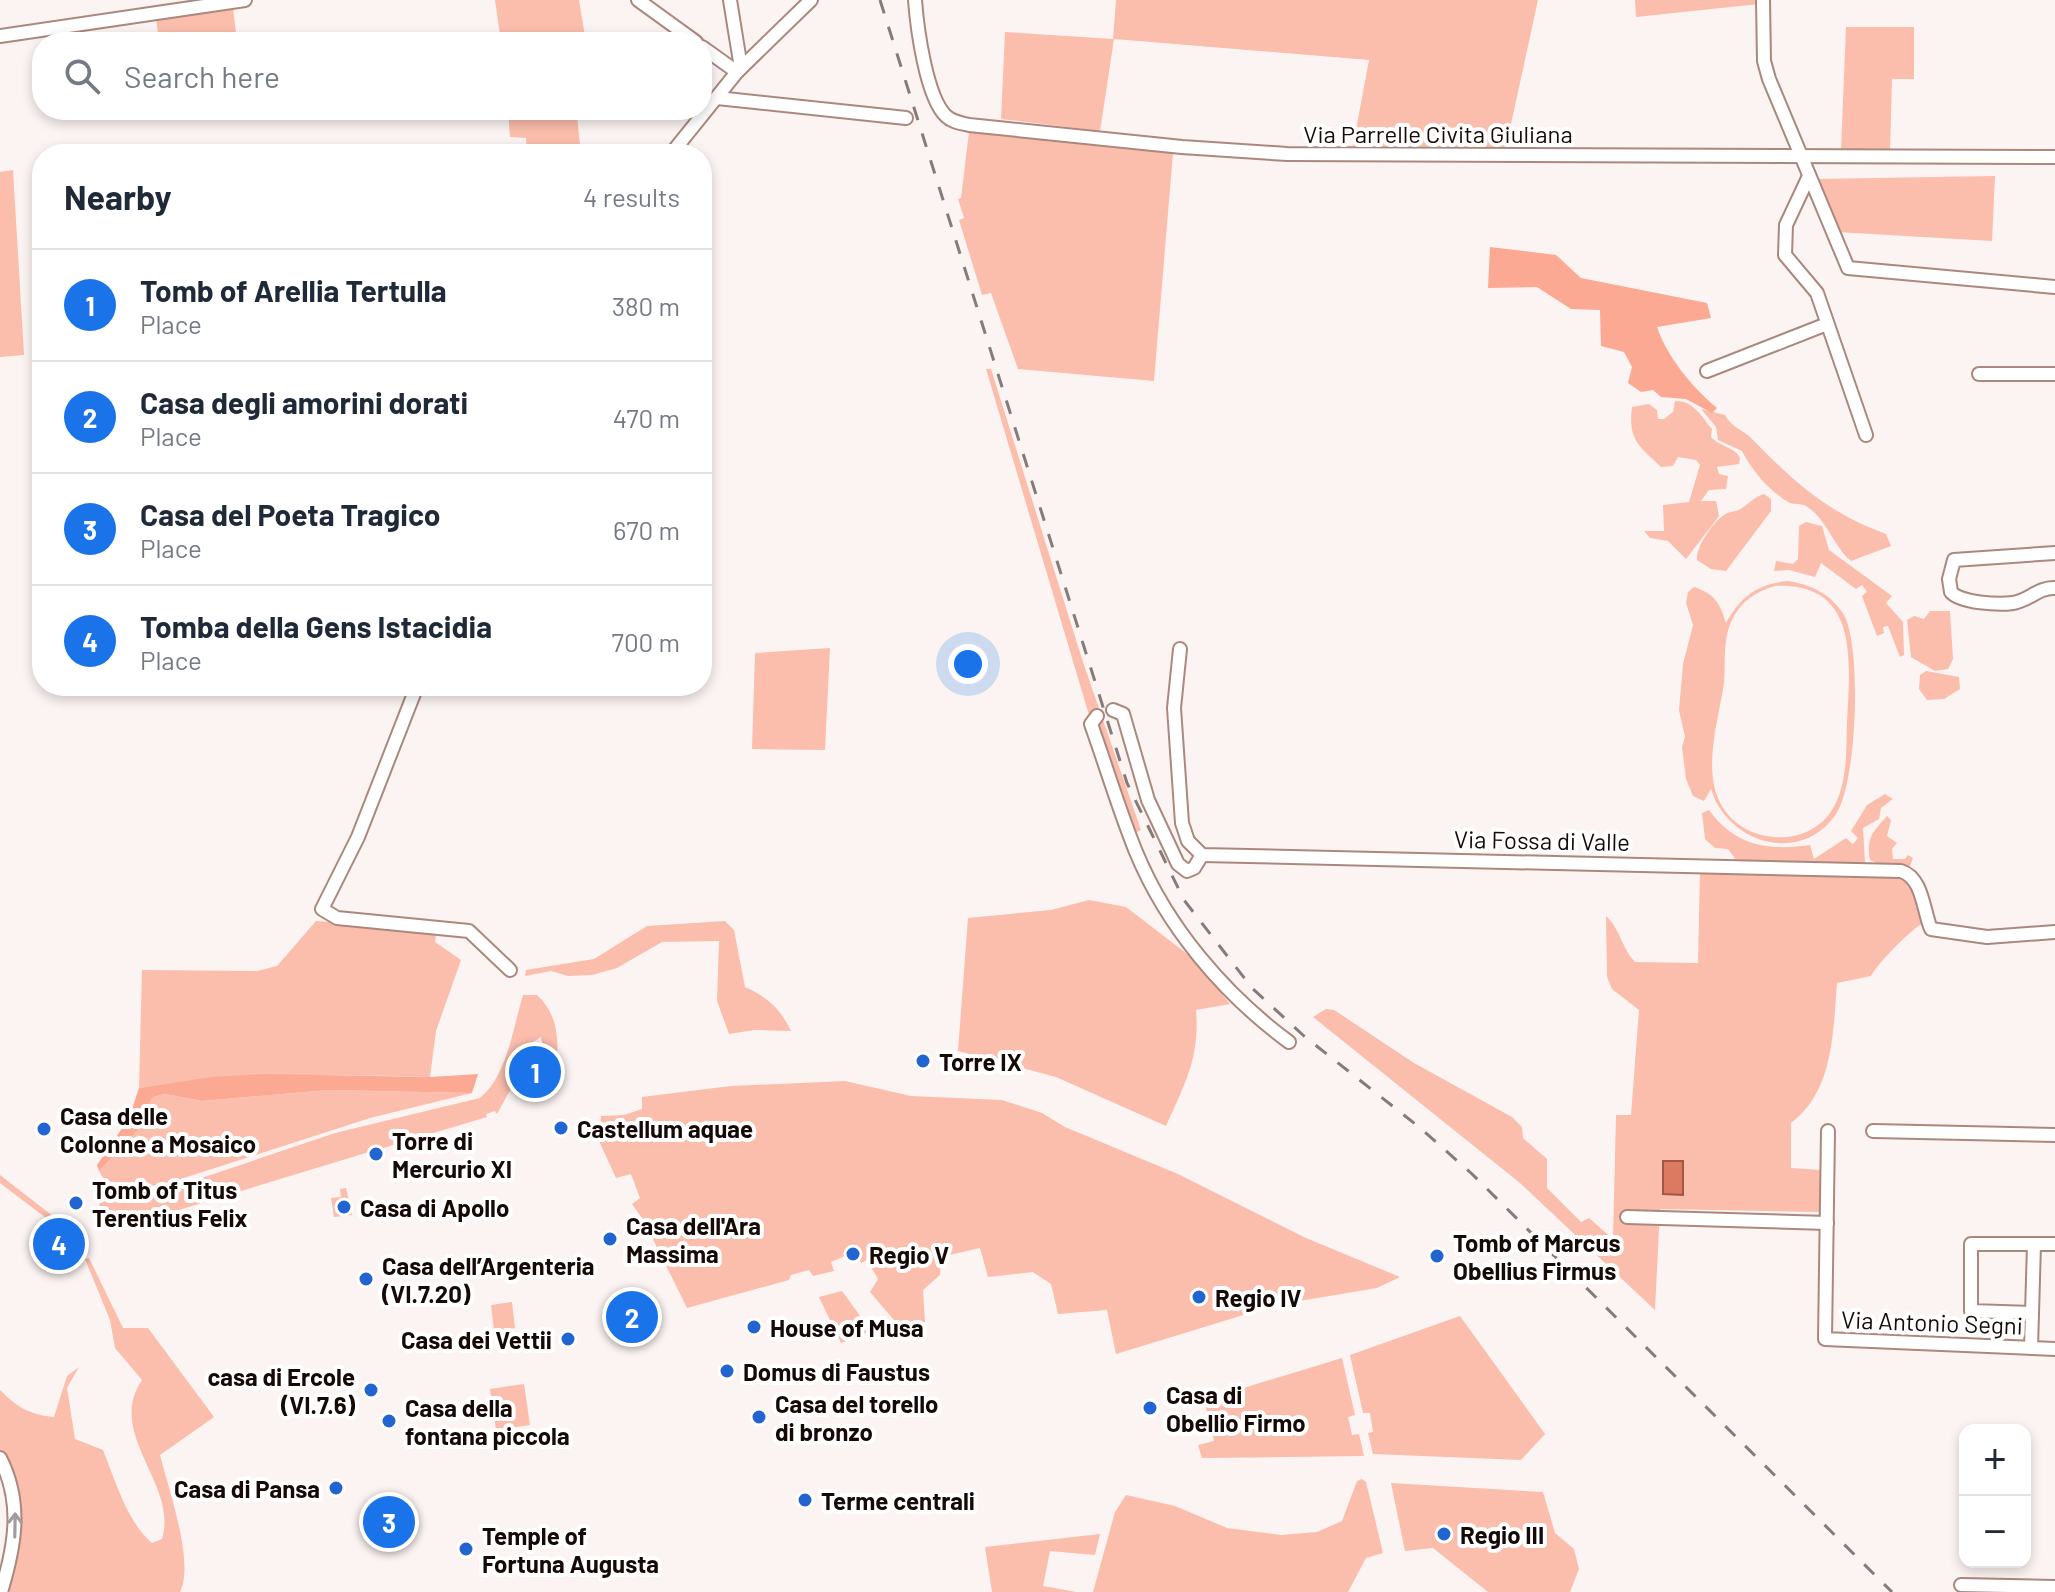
<!DOCTYPE html>
<meta charset="utf-8">
<style>
:root{--surface:#fff;--page:#f2f2f3;--text:#1f2937;--muted:#747a83;--line:#e0e1e3;--accent:#1a73e8}
body{margin:0;font-family:Barlow,sans-serif;background:var(--page);color:var(--text)}
.controls{position:absolute;right:24px;bottom:24px;display:grid;overflow:hidden;border-radius:16px;box-shadow:0 4px 12px #0003}
.controls button{width:72px;height:72px;display:grid;place-items:center;padding:0;border:0;border-bottom:2px solid var(--line);background:var(--surface);color:var(--text);font:40px sans-serif}
.you{position:absolute;left:968px;top:664px;width:28px;height:28px;margin:-20px;border:6px solid #fff;border-radius:50%;background:#1a73e8;box-shadow:0 0 0 12px #1a73e833}
.badge{display:grid;place-items:center;width:52px;height:52px;border-radius:50%;background:var(--accent);color:#fff;font-size:26px;font-weight:700}
.pin{position:absolute;translate:-50% -50%;border:4px solid #fff;box-shadow:0 2px 8px #0006}
.list{margin:0;padding:0;list-style:none}
h2{display:flex;justify-content:space-between;align-items:center;height:104px;margin:0;padding:0 32px;font-size:34px}
h2 small{font-size:26px;font-weight:400;color:var(--muted)}
.list li{display:grid;grid-template-columns:52px 1fr auto;gap:24px;align-items:center;box-sizing:border-box;height:112px;padding:0 32px;border-top:2px solid var(--line)}
.list b{display:block;font-size:30px;white-space:nowrap}
.list p{margin:0;font-size:26px;white-space:nowrap;color:var(--muted)}
.list em{font-size:26px;font-style:normal;color:var(--muted)}
.icon{flex:none;width:44px;height:44px;fill:none;stroke:currentColor;stroke-width:2;stroke-linecap:round;stroke-linejoin:round}
.map{position:relative;flex:none;width:2055px;height:1592px;overflow:hidden}
.search{position:absolute;background:var(--surface);box-shadow:0 4px 12px #0003;left:32px;top:32px;width:680px;height:88px;display:flex;align-items:center;gap:20px;box-sizing:border-box;padding:0 28px;border-radius:32px;color:var(--muted);font-size:30px}
.panel{position:absolute;background:var(--surface);box-shadow:0 4px 12px #0003;left:32px;top:144px;width:680px;height:552px;border-radius:32px}
.map>svg:first-child{display:block}
.green{fill:#fbbdac;fill-rule:evenodd}
.forest{fill:#fba993}
.water{fill:#db7a60;stroke:#a05845;stroke-width:2}
.lines{fill:none;stroke-linecap:round;stroke-linejoin:round}
.street-casing{stroke:#ab887e;stroke-width:16}
.street{stroke:#fff;stroke-width:12}
.rail{stroke:#857b79;stroke-width:3;stroke-dasharray:14 14;stroke-linecap:butt}
.oneway{stroke:#a29d9c}
.poi-dot{fill:#2265d1;stroke:#fff;stroke-width:3}
.labels{text-anchor:middle;dominant-baseline:central;stroke-width:8;stroke-linejoin:round;paint-order:stroke}
.street-label{font-size:24px;fill:#160a07;stroke:#fff}
.poi-label{font-size:24px;font-weight:bold;fill:#160a07;stroke:#fff;text-anchor:start}
</style>
<div class="map">
<svg width="2055" height="1592" viewBox="0 0 2055 1592">
<rect width="100%" height="100%" fill="#fcf4f2"/>
<!-- green -->
<g class="green">
<path d="M495 0H579L586 42H501Z"/>
<path d="M1116 0H1538L1506 147 1353 146 1369 60 1114 39 1100 131 1001 119 1005 32 1113 39Z"/>
<path d="M1635 0H1759V4L1636 17Z"/>
<path d="M233 7 237 42H159L156 18Z"/>
<path d="M1846 27H1914V79H1892L1890 151 1841 150Z"/>
<path d="M508 110H596L597 114 577 116 581 154H527L526 138 510 137Z"/>
<path d="M969 132 1173 153 1154 381 1018 369 991 293 982 295 959 220 964 218 958 199 961 198Z"/>
<path d="M13 170 24 355 0 357V172Z"/>
<path d="M1995 176 1992 241 1836 232 1815 179Z"/>
<path d="M986 369H991L1083 662 1141 830 1135 833 1101 743 1095 713 1089 715Z"/>
<path d="M1675 401C1693 400 1702 417 1712 429L1711 437C1720 447 1735 447 1740 458L1739 464 1717 467 1719 474 1728 476 1726 489 1709 490 1701 501H1716L1719 516 1686 559 1668 541 1650 538 1644 531H1664L1663 505 1689 502 1700 465 1696 460 1678 457 1673 466 1661 467C1638 445 1628 440 1632 407L1649 404 1657 410 1658 419H1664L1673 412Z"/>
<path d="M1701 409 1725 415C1733 429 1743 429 1753 440 1796 484 1827 512 1886 534L1891 546 1851 561C1833 546 1827 519 1806 506 1801 503 1793 505 1788 502 1768 490 1751 469 1742 451L1718 440 1716 427Z"/>
<path d="M1764 494 1771 499V511L1726 571 1711 569 1697 560C1696 547 1712 523 1724 515 1729 511 1737 512 1742 508 1751 502 1754 497 1764 494Z"/>
<path d="M1806 522 1822 526 1829 550 1892 596 1886 603 1903 622 1904 655 1900 657 1888 626 1883 627 1884 633 1877 636 1862 596 1867 592 1862 585 1856 589 1821 563 1815 577 1789 570 1774 571 1776 561 1793 564 1798 559 1799 526Z"/>
<path d="M1788 581C1812 585 1831 594 1844 615 1862 648 1857 783 1836 814 1801 866 1727 843 1711 789L1704 801 1693 796 1686 779 1682 747 1685 737 1679 710 1683 664 1693 625 1686 603 1688 592 1694 587C1715 594 1720 603 1726 623 1741 596 1758 584 1788 581ZM1775 586C1860 582 1850 662 1847 722 1846 751 1848 784 1832 810 1810 845 1758 845 1731 818 1697 783 1718 725 1724 683 1726 662 1722 638 1733 618 1742 600 1756 592 1775 586Z"/>
<path d="M1930 611H1950L1953 659 1948 669 1935 671 1911 657 1907 620 1914 616 1924 619Z"/>
<path d="M830 648 825 750 752 749 755 653Z"/>
<path d="M1926 671 1959 677 1960 689 1944 699 1927 700 1919 689 1920 675Z"/>
<path d="M1885 794 1893 799 1881 808 1879 819 1863 828 1865 863 1862 865 1737 861 1728 849 1715 848 1705 839 1702 813 1709 810C1735 846 1768 851 1810 845L1814 859 1846 838 1853 844 1858 838 1851 831 1867 805Z"/>
<path d="M1887 816 1891 820 1887 836 1897 843 1892 849 1893 859H1905L1908 855 1913 858 1910 866 1881 865 1870 860C1866 837 1873 832 1887 816Z"/>
<path d="M1700 870 1899 874 1914 885 1924 923C1914 926 1876 965 1871 976L1837 983C1833 1031 1834 1091 1791 1123V1168L1821 1170 1820 1212 1660 1209 1655 1310 1520 1183 1313 1017 1326 1009 1334 1010 1414 1063 1512 1117 1522 1127 1523 1138 1547 1159V1188L1581 1222 1589 1218 1613 1239 1616 1115H1631L1639 1010 1612 989 1607 977 1606 916C1620 929 1622 948 1635 962L1698 963Z"/>
<path d="M1089 900 1126 907 1195 960 1230 1004 1196 1010C1200 1057 1185 1084 1166 1126L1056 1077 958 1051 968 918 1051 910Z"/>
<path d="M316 921 437 929 435 942 461 960 436 1031 430 1077C332 1074 236 1073 139 1088L142 970 257 971 277 966Z"/>
<path d="M725 921 734 930 745 987C767 997 780 1008 791 1031L754 1030 729 1034 717 1001 719 941 662 942 617 968 592 975 568 976 551 971 525 976 526 970 594 959 647 926Z"/>
<path d="M523 995H537C562 1018 559 1050 554 1081L549 1082 541 1037 526 1046 520 1072 497 1114 495 1111 486 1114 487 1117 380 1149 378 1146 369 1148V1152L116 1229 97 1213 103 1192H160L335 1133 480 1098C507 1076 513 1028 523 995Z"/>
<path d="M845 1081 911 1096 1002 1100 1042 1113 1065 1127 1178 1174 1306 1238 1400 1277 1377 1288 1276 1305 1116 1354 1107 1310 1058 1314 1051 1284 1033 1272 988 1277 980 1248 941 1257 940 1275 923 1290 925 1322 905 1333 870 1292 878 1279 867 1260 861 1263 856 1251 831 1262 834 1271 813 1276 809 1270 791 1275 789 1280 687 1308 644 1221 632 1204 640 1198 631 1174 616 1178 599 1141 601 1116 624 1115 642 1109V1097L731 1086Z"/>
<path d="M328 1090 472 1093 370 1118 159 1186 105 1181 99 1171 141 1127 147 1105 153 1097 165 1094 202 1101Z"/>
<path d="M0 1175 58 1220 54 1224 0 1183Z"/>
<path d="M346 1188 352 1215 334 1217 331 1198 341 1197 340 1189Z"/>
<path d="M89 1258 123 1328H148L214 1417 160 1455C168 1487 195 1563 180 1592H7L21 1530 20 1511 0 1451V1390C17 1407 30 1415 54 1417L67 1376 79 1367 67 1388 75 1439 103 1450C115 1480 127 1522 152 1543L162 1539C179 1485 105 1434 142 1380L115 1348 110 1320 85 1259Z"/>
<path d="M842 1291 871 1331 841 1343 819 1297Z"/>
<path d="M512 1302 515 1328 494 1331 491 1305Z"/>
<path d="M1460 1316 1545 1434 1521 1460 1373 1454 1368 1433 1373 1432 1370 1413H1363L1350 1355Z"/>
<path d="M1342 1358 1355 1415 1348 1417 1352 1435 1359 1434 1364 1456 1202 1458 1198 1445 1214 1441 1204 1400Z"/>
<path d="M524 1384 530 1425 496 1430 490 1389Z"/>
<path d="M1362 1479 1366 1482 1383 1553 1366 1558 1348 1592H1093L1115 1512 1126 1495 1175 1506 1227 1528 1281 1535 1317 1532 1342 1521 1357 1481Z"/>
<path d="M1391 1483 1543 1492 1555 1533 1574 1549 1579 1569 1570 1592H1488L1433 1548 1405 1551Z"/>
<path d="M1100 1534 1095 1555 1050 1551 1043 1586 1076 1592H992L985 1547Z"/>
</g>
<!-- forest -->
<g class="forest">
<path d="M1490 247 1556 255 1581 278 1707 303 1711 318 1657 327C1667 357 1692 387 1717 408L1712 413 1686 399 1661 397 1653 390 1641 392 1628 383 1632 367 1624 352 1601 346 1600 310 1571 309 1537 287 1488 288Z"/>
<path d="M266 1074 430 1077 478 1074 472 1093 328 1090 202 1101 165 1094 153 1097 147 1106 141 1127 99 1171 97 1165 129 1118 139 1088 212 1077Z"/>
</g>
<!-- water -->
<path class="water" d="M1663 1161H1683V1195L1663 1194Z"/>
<g class="lines">
<!-- street casing -->
<g class="street-casing">
<g id="street">
<path d="M638 0 696 42"/>
<path d="M730 0 741 68"/>
<path d="M915 0C917 27 926 97 946 116 952 122 961 123 969 125L1182 147 1287 154 2055 157"/>
<path d="M1763 0 1764 61 1769 79 1848 268 2055 287"/>
<path d="M0 36 245 0"/>
<path d="M702 47 737 72"/>
<path d="M717 98 906 118"/>
<path d="M671 154 737 72 811 0"/>
<path d="M1809 176 1786 225 1785 255 1817 293 1866 435"/>
<path d="M1707 371 1827 324"/>
<path d="M1979 374H2055"/>
<path d="M2055 553 1954 560 1949 579 1951 592C1961 603 1998 605 2013 603 2029 601 2038 587 2055 588"/>
<path d="M1180 649 1174 708 1182 823 1188 841 1202 855 1901 871C1923 878 1923 910 1931 929L1987 937 2055 932"/>
<path d="M417 686 358 837 322 909 337 918 469 931 510 970"/>
<path d="M1113 710 1123 714 1148 800 1178 864 1187 871 1194 868 1202 855"/>
<path d="M1097 716 1091 724C1106 766 1119 810 1136 852 1167 927 1224 994 1289 1042"/>
<path d="M1828 1131 1825 1339 2055 1349"/>
<path d="M1873 1131 2055 1135"/>
<path d="M1627 1217 1827 1223"/>
<path d="M2032 1313 1971 1311V1244H2034"/>
<path d="M2031 1348 2034 1244H2055"/>
<path d="M0 1458C23 1503 15 1546 1 1592"/>
<path d="M1961 1585 2055 1587"/>
</g>
</g>
<!-- street -->
<use href="#street" class="street"/>
<!-- rail -->
<path class="rail" d="M880 0 1127 783 1184 900 1252 988 1304 1036 1419 1127 1471 1173 1892 1592"/>
</g>
<!-- one-way arrows -->
<defs><path id="oneway-shaft" d="M-6 0H5M1.5-3L5.5 0L1.5 3" fill="none" stroke-width="1.6" stroke-linecap="round" stroke-linejoin="round" transform="scale(2)"/></defs>
<use class="oneway" href="#oneway-shaft" transform="translate(15 1525) rotate(-89)"/>
<!-- markers -->
<g class="poi-dot">
<circle cx="923" cy="1061" r="8"/>
<circle cx="561" cy="1128" r="8"/>
<circle cx="44" cy="1129" r="8"/>
<circle cx="376" cy="1154" r="8"/>
<circle cx="76" cy="1203" r="8"/>
<circle cx="344" cy="1207" r="8"/>
<circle cx="610" cy="1239" r="8"/>
<circle cx="853" cy="1254" r="8"/>
<circle cx="1437" cy="1256" r="8"/>
<circle cx="366" cy="1279" r="8"/>
<circle cx="1199" cy="1297" r="8"/>
<circle cx="754" cy="1327" r="8"/>
<circle cx="568" cy="1339" r="8"/>
<circle cx="727" cy="1371" r="8"/>
<circle cx="371" cy="1390" r="8"/>
<circle cx="1150" cy="1408" r="8"/>
<circle cx="759" cy="1417" r="8"/>
<circle cx="389" cy="1421" r="8"/>
<circle cx="336" cy="1488" r="8"/>
<circle cx="805" cy="1500" r="8"/>
<circle cx="1444" cy="1534" r="8"/>
<circle cx="466" cy="1549" r="8"/>
</g>
<g class="labels">
<!-- street labels -->
<g class="street-label">
<text x="1438" y="133">Via Parrelle Civita Giuliana</text>
<text transform="translate(1542 840) rotate(1)">Via Fossa di Valle</text>
<text transform="translate(1932 1322) rotate(2)">Via Antonio Segni</text>
</g>
<!-- poi labels -->
<g class="poi-label">
<text x="939" y="1061">Torre IX</text>
<text x="60" y="1115">Casa delle<tspan x="60" dy="28">Colonne a Mosaico</tspan></text>
<text x="577" y="1128">Castellum aquae</text>
<text x="392" y="1140">Torre di<tspan x="392" dy="28">Mercurio XI</tspan></text>
<text x="92" y="1189">Tomb of Titus<tspan x="92" dy="28">Terentius Felix</tspan></text>
<text x="360" y="1207">Casa di Apollo</text>
<text x="626" y="1225">Casa dell'Ara<tspan x="626" dy="28">Massima</tspan></text>
<text x="1453" y="1242">Tomb of Marcus<tspan x="1453" dy="28">Obellius Firmus</tspan></text>
<text x="869" y="1254">Regio V</text>
<text x="382" y="1265">Casa dell’Argenteria<tspan x="382" dy="28">(VI.7.20)</tspan></text>
<text x="1215" y="1297">Regio IV</text>
<text x="770" y="1327">House of Musa</text>
<text x="552" y="1339" text-anchor="end">Casa dei Vettii</text>
<text x="743" y="1371">Domus di Faustus</text>
<text x="355" y="1376" text-anchor="end">casa di Ercole<tspan x="355" dy="28">(VI.7.6)</tspan></text>
<text x="1166" y="1394">Casa di<tspan x="1166" dy="28">Obellio Firmo</tspan></text>
<text x="775" y="1403">Casa del torello<tspan x="775" dy="28">di bronzo</tspan></text>
<text x="405" y="1407">Casa della<tspan x="405" dy="28">fontana piccola</tspan></text>
<text x="320" y="1488" text-anchor="end">Casa di Pansa</text>
<text x="821" y="1500">Terme centrali</text>
<text x="1460" y="1534">Regio III</text>
<text x="482" y="1535">Temple of<tspan x="482" dy="28">Fortuna Augusta</tspan></text>
</g>
</g>
</svg>
<div class="controls">
<button>+</button>
<button>−</button>
</div>
<div class="you"></div>
<div class="pin badge" style="left:535px;top:1072px">1</div>
<div class="pin badge" style="left:632px;top:1317px">2</div>
<div class="pin badge" style="left:389px;top:1522px">3</div>
<div class="pin badge" style="left:59px;top:1244px">4</div>
<div class="search"><svg class="icon" aria-label="search" viewBox="0 0 24 24"><circle cx="10" cy="10" r="6"/><path d="M15 15l6 6"/></svg>Search here</div>
<section class="panel">
<h2>Nearby<small>4 results</small></h2>
<ul class="list">
<li><span class="badge">1</span><div><b>Tomb of Arellia Tertulla</b><p>Place</p></div><em>380 m</em></li>
<li><span class="badge">2</span><div><b>Casa degli amorini dorati</b><p>Place</p></div><em>470 m</em></li>
<li><span class="badge">3</span><div><b>Casa del Poeta Tragico</b><p>Place</p></div><em>670 m</em></li>
<li><span class="badge">4</span><div><b>Tomba della Gens Istacidia</b><p>Place</p></div><em>700 m</em></li>
</ul>
</section>
</div>
